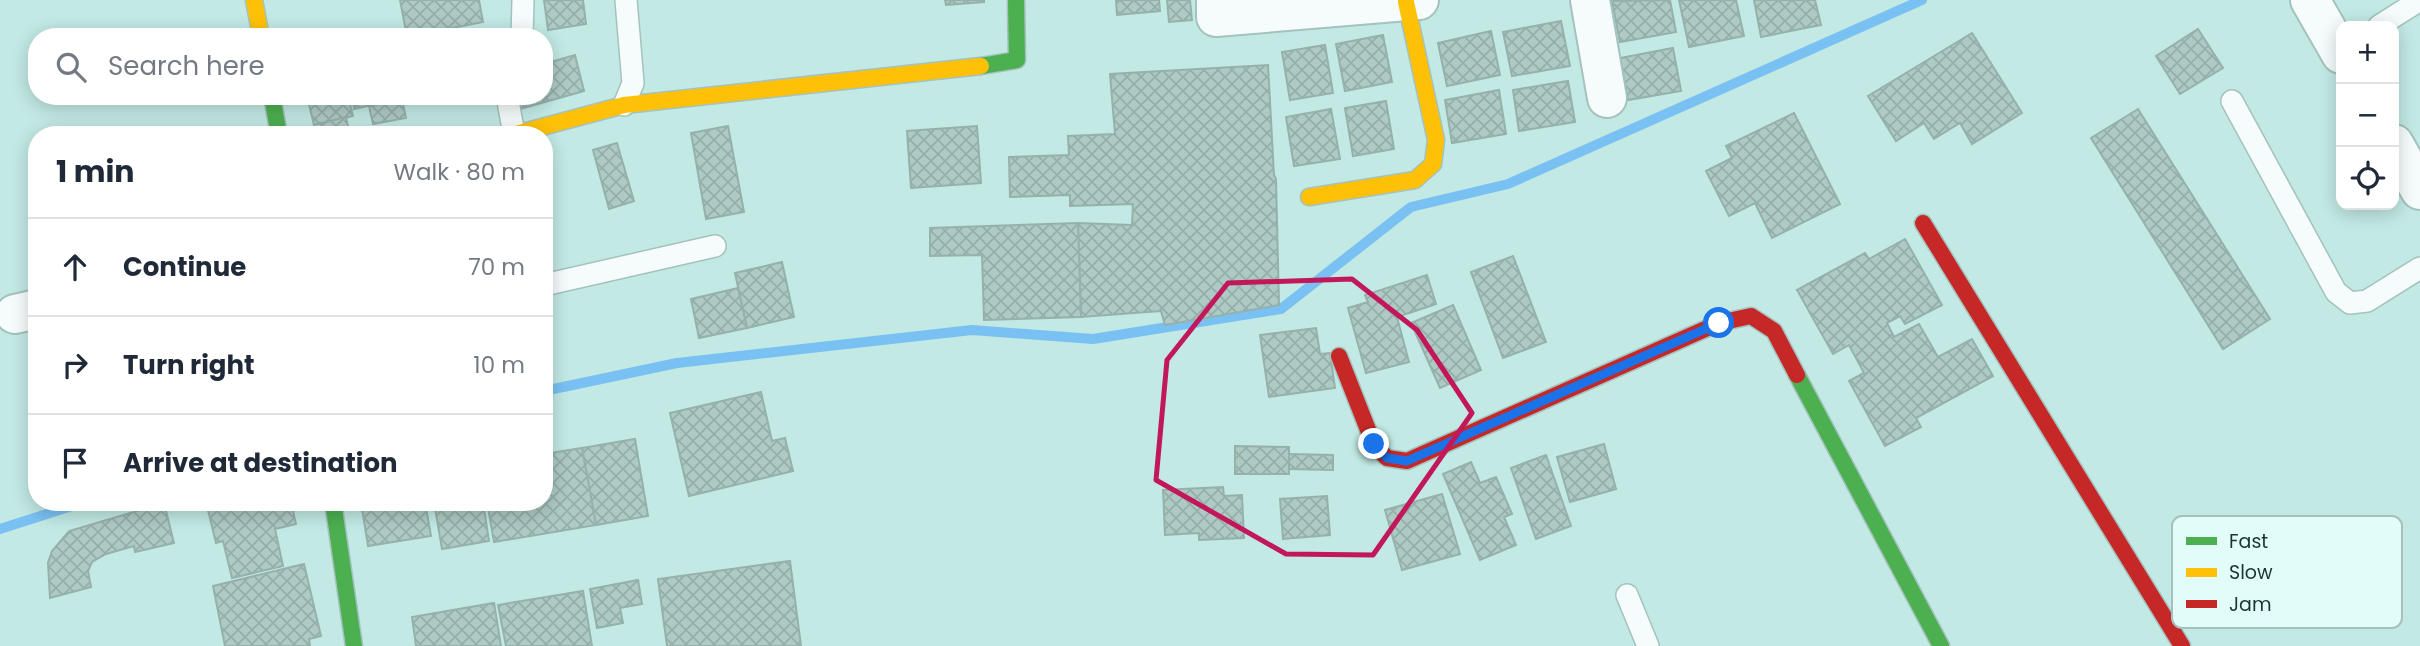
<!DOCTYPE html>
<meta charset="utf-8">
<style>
:root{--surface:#fff;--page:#f2f2f3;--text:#1f2937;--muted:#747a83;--line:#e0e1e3}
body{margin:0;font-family:Poppins,sans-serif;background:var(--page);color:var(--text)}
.controls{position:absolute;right:21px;top:21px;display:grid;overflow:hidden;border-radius:14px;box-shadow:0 4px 18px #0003}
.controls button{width:63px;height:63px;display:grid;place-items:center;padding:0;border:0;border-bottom:2px solid var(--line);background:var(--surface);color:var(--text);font:35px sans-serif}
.stop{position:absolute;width:21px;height:21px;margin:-16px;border:5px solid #1a73e8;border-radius:50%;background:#fff}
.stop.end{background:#1a73e8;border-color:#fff;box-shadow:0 2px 7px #0008}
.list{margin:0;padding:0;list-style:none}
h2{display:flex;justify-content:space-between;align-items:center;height:91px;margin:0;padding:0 28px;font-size:30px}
h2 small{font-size:23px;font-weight:400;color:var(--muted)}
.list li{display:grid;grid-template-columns:46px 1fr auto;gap:21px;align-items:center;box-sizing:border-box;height:98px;padding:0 28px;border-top:2px solid var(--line)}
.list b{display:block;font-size:26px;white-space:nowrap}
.list em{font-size:23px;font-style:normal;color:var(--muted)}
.icon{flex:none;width:38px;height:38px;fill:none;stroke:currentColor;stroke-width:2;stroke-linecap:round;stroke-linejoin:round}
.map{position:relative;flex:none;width:2420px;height:646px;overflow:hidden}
.search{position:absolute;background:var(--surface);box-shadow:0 4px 18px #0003;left:28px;top:28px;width:525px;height:77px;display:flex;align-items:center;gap:18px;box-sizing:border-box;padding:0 24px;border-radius:28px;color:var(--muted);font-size:26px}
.panel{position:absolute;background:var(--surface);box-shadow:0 4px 18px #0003;left:28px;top:126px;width:525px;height:385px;border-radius:28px}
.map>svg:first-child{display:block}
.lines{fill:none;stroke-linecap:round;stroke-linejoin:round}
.stream{stroke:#7ac1f3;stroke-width:10}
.building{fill:url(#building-cross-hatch);stroke:#95b1ab;stroke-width:2}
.lane-casing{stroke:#a4c2bf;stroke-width:24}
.street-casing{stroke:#a4c2bf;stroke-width:42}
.fast-casing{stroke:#a4c2bf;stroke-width:19}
.slow-casing{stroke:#a4c2bf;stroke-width:19}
.jam-casing{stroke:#a4c2bf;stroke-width:19}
.lane{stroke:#f6fcfb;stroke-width:21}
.street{stroke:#f6fcfb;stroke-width:38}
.fast{stroke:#4caf50;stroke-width:16}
.slow{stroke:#ffc107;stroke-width:16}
.jam{stroke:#c62828;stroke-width:16}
.route{stroke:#1a73e8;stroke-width:9}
.marked{fill:none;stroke:#c2185b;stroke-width:5;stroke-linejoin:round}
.key{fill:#e2fcf9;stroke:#a6c0bd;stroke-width:2}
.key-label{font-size:19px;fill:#193532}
</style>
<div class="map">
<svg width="2420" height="646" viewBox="0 0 2420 646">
<defs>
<pattern id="building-cross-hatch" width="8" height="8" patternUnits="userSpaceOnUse" patternTransform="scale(1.75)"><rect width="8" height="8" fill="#aecac4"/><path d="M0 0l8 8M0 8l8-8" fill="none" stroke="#95aea9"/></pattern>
</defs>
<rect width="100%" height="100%" fill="#c2e9e4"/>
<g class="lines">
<!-- stream -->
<g class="stream">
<path d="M544 391 677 363 972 330 1093 339 1281 309 1411 207 1508 184 1922 0"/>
<path d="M0 529 84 502"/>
</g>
</g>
<!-- building -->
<g class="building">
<path d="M400 0H479L483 22 407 37Z"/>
<path d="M544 0H583L586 24 548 30Z"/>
<path d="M945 0H984V2L946 5Z"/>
<path d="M1116 0H1159L1160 11 1117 15Z"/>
<path d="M1167 0H1190L1192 20 1169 22Z"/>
<path d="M1670 0 1676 32 1620 42 1612 1Z"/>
<path d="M1679 0H1736L1744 36 1689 47Z"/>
<path d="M1754 0H1815L1821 25 1761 37Z"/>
<path d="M1561 21 1570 66 1512 76 1503 32Z"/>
<path d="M2198 29 2223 68 2180 94 2156 56Z"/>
<path d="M1491 31 1500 75 1447 86 1438 43Z"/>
<path d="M1972 33 2022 113 1972 144 1960 123 1934 139 1924 123 1896 141 1868 96Z"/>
<path d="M1383 35 1392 82 1345 91 1336 44Z"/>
<path d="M1325 45 1333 93 1290 100 1282 52Z"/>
<path d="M1673 48 1681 91 1628 100 1620 58Z"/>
<path d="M575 55 584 91 520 109 517 96H544V64Z"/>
<path d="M1268 65 1274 175 1276 179 1279 305 1165 325 1161 311 1081 317 1078 223 1132 225 1133 204 1070 206V195L1010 197 1009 157 1069 155 1068 136 1115 134 1110 74Z"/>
<path d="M1568 81 1575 122 1519 131 1513 90Z"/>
<path d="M1499 90 1506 134 1452 143 1445 100Z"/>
<path d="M307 96H348L353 116 314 125Z"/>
<path d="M352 96H407L408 97 354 109Z"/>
<path d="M429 96H459L431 103Z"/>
<path d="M402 99 406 118 373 124 369 106Z"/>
<path d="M1386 101 1394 149 1353 156 1345 108Z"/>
<path d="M1331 109 1340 159 1294 166 1286 117Z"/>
<path d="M2138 109 2270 319 2223 349 2091 138Z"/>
<path d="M1794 113 1840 204 1772 238 1755 203 1729 216 1706 171 1732 158 1726 146Z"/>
<path d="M346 117 350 135H316L314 125Z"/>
<path d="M728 126 744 212 706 219 691 133Z"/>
<path d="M977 126 981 183 911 188 907 131Z"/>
<path d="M617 143 634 201 609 209 593 150Z"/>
<path d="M1078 223 1081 317 984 320 982 255 930 256V228Z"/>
<path d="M1905 239 1942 305 1905 324 1900 316 1887 323 1894 337 1919 324 1938 357 1972 339 1993 376 1916 418 1921 427 1885 446 1849 381 1864 373 1849 345 1833 354 1797 290 1865 253 1869 259Z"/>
<path d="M1513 256 1546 342 1503 358 1471 272Z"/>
<path d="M782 262 794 317 747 328 735 273Z"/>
<path d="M1427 275 1436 304 1397 317 1409 362 1366 373 1348 308 1368 302 1365 295Z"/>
<path d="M738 288 747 328 699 338 691 299Z"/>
<path d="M1453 305 1481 370 1440 388 1411 323Z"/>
<path d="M1316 328 1320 354 1330 353 1335 388 1269 397 1260 335Z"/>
<path d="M761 392 772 441 785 438 793 471 689 496 670 413Z"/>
<path d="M635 439 648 516 596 525 582 448Z"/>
<path d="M1604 444 1616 489 1570 502 1557 457Z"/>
<path d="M1235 446 1289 447V474H1235Z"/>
<path d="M582 448 596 525 494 542 487 502H544V454Z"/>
<path d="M1289 454 1333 455V470L1289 469Z"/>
<path d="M1546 455 1571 526 1536 539 1511 468Z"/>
<path d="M1471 462 1480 483 1496 477 1512 514 1504 517 1516 545 1480 560 1443 474Z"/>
<path d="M1223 487 1224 496 1242 495 1244 538 1199 540V533L1165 535 1163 490Z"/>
<path d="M1442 494 1460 554 1402 570 1385 510Z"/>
<path d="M1327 496 1330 535 1283 539 1280 499Z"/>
<path d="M206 502H291L296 524 275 529 283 566 232 578 223 541 216 543Z"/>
<path d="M361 502H425L431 536 368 546Z"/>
<path d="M434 502H483L489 541 442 549Z"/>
<path d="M164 503 174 543 135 552 134 546 106 554 92 562 88 571 91 587 50 598 48 563 52 551 69 531Z"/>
<path d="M790 561 801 646H667L658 579Z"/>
<path d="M304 564 321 636 309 639 310 646H225L213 586Z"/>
<path d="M638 580 642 604 620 608 623 623 597 628 590 589Z"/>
<path d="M583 591 592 646H506L498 605Z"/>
<path d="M494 603 501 646H416L412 617Z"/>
</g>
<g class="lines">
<!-- lane casing -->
<g class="lane-casing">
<g id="lane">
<path d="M2379 26 2420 0"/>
<path d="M522 37 523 0"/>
<path d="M507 96 514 134"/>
<path d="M2232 101 2336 292 2350 303 2367 301 2420 268"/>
<path d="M624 105 633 83 626 0"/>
<path d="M544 285 715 246"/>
<path d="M1627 595 1648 646"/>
</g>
</g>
<!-- street casing -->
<g class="street-casing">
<g id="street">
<path d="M1216 0V17L1419 0"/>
<path d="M1590 0 1607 98"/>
<path d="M2310 0 2341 54"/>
<path d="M2394 144 2420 190"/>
<path d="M15 314 37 309"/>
</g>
</g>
<!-- fast casing -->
<g class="fast-casing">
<g id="fast">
<path d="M981 66 1017 60 1016 0"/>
<path d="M272 96 279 135"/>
<path d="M1797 375 1941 646"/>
<path d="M333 502 354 646"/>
</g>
</g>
<!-- slow casing -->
<g class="slow-casing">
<g id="slow">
<path d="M254 0 261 37"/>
<path d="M512 135 624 105 981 66"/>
<path d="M1309 197 1415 180 1433 164 1436 140 1406 2"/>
</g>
</g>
<!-- jam casing -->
<g class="jam-casing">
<g id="jam">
<path d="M1923 223 2182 646"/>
<path d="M1339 356 1374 445 1387 458 1407 461 1719 323 1751 316 1774 331 1797 375"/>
</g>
</g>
<!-- lane -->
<use href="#lane" class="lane"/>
<!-- street -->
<use href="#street" class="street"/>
<!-- fast -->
<use href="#fast" class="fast"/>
<!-- slow -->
<use href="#slow" class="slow"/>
<!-- jam -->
<use href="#jam" class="jam"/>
</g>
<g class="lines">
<!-- route -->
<path class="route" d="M1374 444 1387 458 1407 461 1719 323"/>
</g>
<!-- marked area -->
<path class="marked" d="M1352 279 1417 330 1472 413 1373 555 1286 554 1156 480 1167 360 1228 283Z"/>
<!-- legend -->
<rect x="2172" y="516" width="230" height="112" rx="10" class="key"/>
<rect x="2186" y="537" width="31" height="8" fill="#4caf50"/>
<rect x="2186" y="568" width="31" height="9" fill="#ffc107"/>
<rect x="2186" y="600" width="31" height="8" fill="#c62828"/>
<g class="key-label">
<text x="2229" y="548">Fast</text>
<text x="2229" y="579">Slow</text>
<text x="2229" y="611">Jam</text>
</g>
</svg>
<div class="controls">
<button>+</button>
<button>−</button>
<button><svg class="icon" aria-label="locate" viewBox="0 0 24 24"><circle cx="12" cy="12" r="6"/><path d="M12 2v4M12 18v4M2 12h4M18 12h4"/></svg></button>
</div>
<div class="stop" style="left:1719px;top:323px"></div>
<div class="stop end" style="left:1374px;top:444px"></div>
<div class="search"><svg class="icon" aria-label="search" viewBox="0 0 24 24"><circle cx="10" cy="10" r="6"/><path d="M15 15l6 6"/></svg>Search here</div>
<section class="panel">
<h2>1 min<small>Walk · 80 m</small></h2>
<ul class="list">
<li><svg class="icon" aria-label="ahead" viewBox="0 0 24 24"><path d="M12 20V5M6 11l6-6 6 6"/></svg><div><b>Continue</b></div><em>70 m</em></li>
<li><svg class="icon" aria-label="right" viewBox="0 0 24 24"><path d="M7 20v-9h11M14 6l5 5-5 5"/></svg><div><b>Turn right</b></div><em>10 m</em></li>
<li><svg class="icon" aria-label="arrive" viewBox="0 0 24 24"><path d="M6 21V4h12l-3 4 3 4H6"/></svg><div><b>Arrive at destination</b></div></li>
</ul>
</section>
</div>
